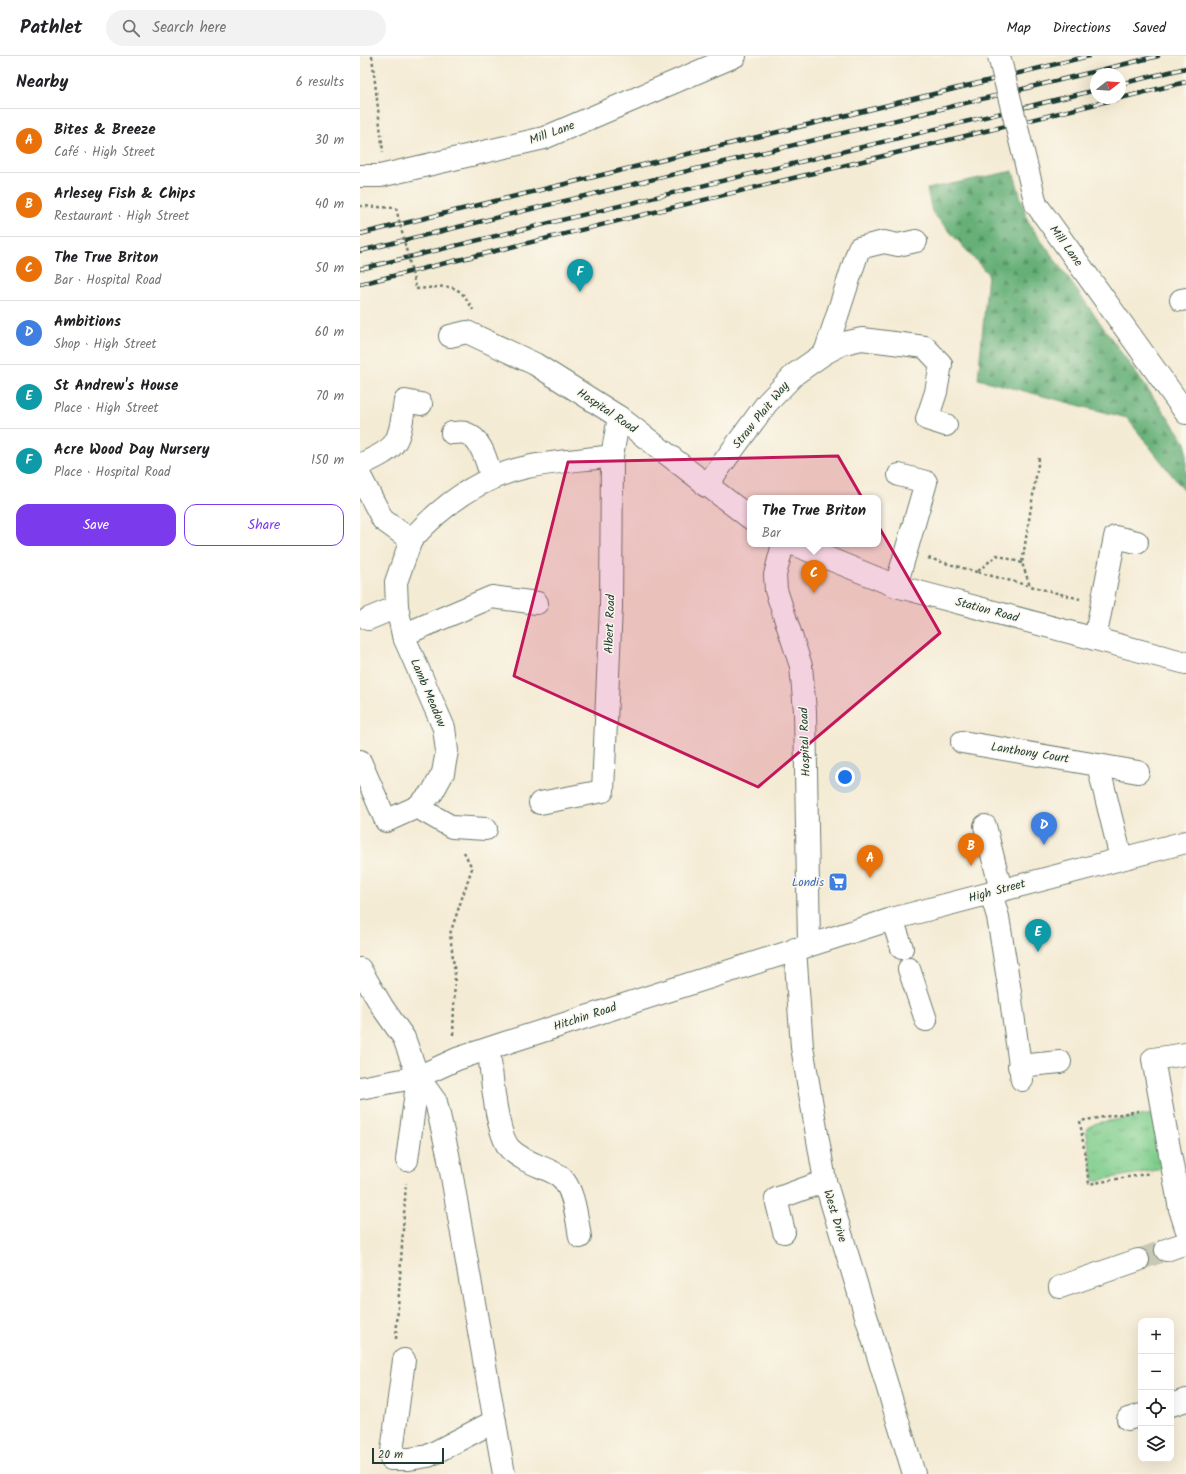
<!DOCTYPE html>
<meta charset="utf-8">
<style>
:root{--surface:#fff;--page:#f2f2f2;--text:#202124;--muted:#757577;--line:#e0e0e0;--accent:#7c3aed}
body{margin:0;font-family:Kalam,sans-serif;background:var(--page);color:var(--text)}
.controls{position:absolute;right:12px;bottom:12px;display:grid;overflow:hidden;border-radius:8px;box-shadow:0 4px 16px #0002}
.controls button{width:36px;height:36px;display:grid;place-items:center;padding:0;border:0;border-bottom:1px solid var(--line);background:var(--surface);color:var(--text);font:20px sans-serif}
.compass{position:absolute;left:730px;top:12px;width:36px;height:36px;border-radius:50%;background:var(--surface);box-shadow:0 4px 16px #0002;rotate:73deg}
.scale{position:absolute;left:12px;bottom:10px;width:72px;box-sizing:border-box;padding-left:4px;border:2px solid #1f3d34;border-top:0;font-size:11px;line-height:14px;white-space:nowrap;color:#1f3d34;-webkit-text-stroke:3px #fbf7ec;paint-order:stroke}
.you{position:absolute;left:485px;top:721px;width:14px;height:14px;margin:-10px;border:3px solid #fff;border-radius:50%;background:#1a73e8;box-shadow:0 0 0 6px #1a73e833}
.badge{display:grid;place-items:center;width:26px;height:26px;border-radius:50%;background:var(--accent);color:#fff;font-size:13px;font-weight:700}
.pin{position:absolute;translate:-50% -33px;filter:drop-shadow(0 1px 2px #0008)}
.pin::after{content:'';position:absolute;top:21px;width:14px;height:12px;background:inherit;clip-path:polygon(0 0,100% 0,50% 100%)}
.popup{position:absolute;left:387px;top:439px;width:134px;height:52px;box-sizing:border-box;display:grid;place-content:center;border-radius:8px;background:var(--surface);filter:drop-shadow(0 1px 3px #0005);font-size:13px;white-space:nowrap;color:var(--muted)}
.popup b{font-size:15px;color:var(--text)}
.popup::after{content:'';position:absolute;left:50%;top:100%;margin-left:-8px;border:8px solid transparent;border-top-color:var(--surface)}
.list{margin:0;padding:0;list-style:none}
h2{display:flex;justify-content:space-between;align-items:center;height:52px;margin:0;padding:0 16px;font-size:17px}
h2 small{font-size:13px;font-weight:400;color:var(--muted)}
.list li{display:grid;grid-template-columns:26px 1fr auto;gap:12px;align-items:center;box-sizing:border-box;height:64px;padding:0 16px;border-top:1px solid var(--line)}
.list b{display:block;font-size:15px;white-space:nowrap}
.list p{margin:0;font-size:13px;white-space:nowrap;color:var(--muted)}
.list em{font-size:13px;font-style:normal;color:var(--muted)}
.actions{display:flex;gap:8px;padding:12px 16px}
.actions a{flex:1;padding:9px 0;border:1px solid var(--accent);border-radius:12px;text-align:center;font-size:14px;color:var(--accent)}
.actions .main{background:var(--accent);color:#fff}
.icon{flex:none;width:22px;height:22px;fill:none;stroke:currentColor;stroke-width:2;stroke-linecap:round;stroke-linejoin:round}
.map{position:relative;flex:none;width:826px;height:1418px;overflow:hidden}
header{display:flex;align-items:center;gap:24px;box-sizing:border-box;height:56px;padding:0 20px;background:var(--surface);border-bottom:1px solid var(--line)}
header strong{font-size:19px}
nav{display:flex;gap:22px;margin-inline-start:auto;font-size:14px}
.search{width:280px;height:36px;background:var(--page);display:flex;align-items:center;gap:10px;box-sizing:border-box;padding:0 14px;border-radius:22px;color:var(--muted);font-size:15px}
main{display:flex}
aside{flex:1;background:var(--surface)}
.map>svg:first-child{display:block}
.grass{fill:url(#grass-tufts);stroke:#4e8560}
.forest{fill:url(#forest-firs);stroke:#427656}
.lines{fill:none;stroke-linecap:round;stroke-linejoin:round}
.minor-tunnel{stroke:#c9c8b4;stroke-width:22;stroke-dasharray:22 11;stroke-linecap:butt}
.minor-casing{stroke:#6a7a6c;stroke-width:24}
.path{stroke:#6a7a6c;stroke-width:2.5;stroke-dasharray:3 3;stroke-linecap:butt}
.minor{stroke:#fff;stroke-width:22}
.rail-casing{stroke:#1f3d34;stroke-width:4.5}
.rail{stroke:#fbf7ec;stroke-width:3;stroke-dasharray:9;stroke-linecap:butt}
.minor-bridge-casing{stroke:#6a7a6c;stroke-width:24;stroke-linecap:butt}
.path-bridge{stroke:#6a7a6c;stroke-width:2.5;stroke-dasharray:3 3;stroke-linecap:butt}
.minor-bridge{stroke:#fff;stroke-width:22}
.marked{fill:#c2185b;fill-opacity:0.2;stroke:#c2185b;stroke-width:3;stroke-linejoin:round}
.labels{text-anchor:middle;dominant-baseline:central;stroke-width:3;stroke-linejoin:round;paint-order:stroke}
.street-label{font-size:12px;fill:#1f3d34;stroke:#fbf7ec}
.shop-label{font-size:12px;fill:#366cbe;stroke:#fbf7ec;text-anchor:end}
</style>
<header>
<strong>Pathlet</strong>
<div class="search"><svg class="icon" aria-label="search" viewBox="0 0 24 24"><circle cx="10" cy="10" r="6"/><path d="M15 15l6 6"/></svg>Search here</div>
<nav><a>Map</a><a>Directions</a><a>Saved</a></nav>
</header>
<main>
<aside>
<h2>Nearby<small>6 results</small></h2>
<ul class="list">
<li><span class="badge" style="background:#e8710a">A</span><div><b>Bites &amp; Breeze</b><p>Café · High Street</p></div><em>30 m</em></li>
<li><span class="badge" style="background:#e8710a">B</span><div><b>Arlesey Fish &amp; Chips</b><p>Restaurant · High Street</p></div><em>40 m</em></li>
<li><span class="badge" style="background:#e8710a">C</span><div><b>The True Briton</b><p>Bar · Hospital Road</p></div><em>50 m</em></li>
<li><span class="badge" style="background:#3f7fe0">D</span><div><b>Ambitions</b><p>Shop · High Street</p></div><em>60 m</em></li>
<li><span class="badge" style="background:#0f9aa8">E</span><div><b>St Andrew's House</b><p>Place · High Street</p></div><em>70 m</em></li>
<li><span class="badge" style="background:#0f9aa8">F</span><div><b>Acre Wood Day Nursery</b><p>Place · Hospital Road</p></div><em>150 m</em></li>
</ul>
<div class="actions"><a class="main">Save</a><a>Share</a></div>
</aside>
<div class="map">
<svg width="826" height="1418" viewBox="0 0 826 1418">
<defs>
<pattern id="grass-tufts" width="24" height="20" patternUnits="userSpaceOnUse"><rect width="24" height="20" fill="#7ecd8c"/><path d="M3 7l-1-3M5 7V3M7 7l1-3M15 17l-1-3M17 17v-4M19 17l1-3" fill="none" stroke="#67a873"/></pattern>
<pattern id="forest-firs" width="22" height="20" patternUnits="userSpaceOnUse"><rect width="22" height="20" fill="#66b078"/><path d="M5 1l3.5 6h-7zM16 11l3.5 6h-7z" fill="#539063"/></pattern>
</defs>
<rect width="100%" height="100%" fill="#fbf7ec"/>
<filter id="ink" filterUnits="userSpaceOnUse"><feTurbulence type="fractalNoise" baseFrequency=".025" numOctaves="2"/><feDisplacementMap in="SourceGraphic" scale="8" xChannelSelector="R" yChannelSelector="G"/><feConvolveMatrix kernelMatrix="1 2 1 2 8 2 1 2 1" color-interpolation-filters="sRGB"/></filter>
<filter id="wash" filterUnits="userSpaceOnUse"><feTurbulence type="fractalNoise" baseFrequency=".012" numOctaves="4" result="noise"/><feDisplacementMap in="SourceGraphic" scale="16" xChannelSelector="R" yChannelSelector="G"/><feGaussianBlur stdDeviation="0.9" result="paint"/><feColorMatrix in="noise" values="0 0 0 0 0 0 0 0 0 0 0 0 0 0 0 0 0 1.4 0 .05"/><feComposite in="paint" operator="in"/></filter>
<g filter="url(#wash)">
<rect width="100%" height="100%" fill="#f4ebd4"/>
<!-- grass -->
<path class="grass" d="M793 1058 803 1113 734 1125 726 1073 736 1067Z"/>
<!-- forest -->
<path class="forest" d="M653 115 668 166 826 387V437L767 362 618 323 628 218 572 156 567 133Z"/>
</g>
<g filter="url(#ink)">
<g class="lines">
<!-- minor-tunnel -->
<path class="minor-tunnel" d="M778 1204 806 1194"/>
<!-- minor casing -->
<g class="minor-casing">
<g id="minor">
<path d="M0 120H20L184 82 375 0"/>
<path d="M676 148 826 357"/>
<path d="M821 244 826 243"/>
<path d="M90 280 107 276 175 308 259 361 390 462"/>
<path d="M465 297 499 192 524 186 538 189 556 185"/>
<path d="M92 377C96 377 102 376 105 377 122 382 127 408 132 422"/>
<path d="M0 409C40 390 38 389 45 345L61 348"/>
<path d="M0 420 23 464 51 484 36 526 37 551 43 579 84 672 87 695 83 717 72 737 57 751 26 765 0 705"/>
<path d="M346 430 407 347 435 318 465 297 484 287 502 283 565 291 581 308 576 336 567 363 586 369"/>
<path d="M51 484C82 449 120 421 167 411 195 405 224 404 252 400L259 361"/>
<path d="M423 488 415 519 416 534 441 610 445 655 449 888"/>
<path d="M433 488 536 530 826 607"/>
<path d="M536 530 566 426 539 419"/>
<path d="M8 563 37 551"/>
<path d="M43 579 132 541 177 547"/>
<path d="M735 583 755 481 777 486"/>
<path d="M602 686 738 709 761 802"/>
<path d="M738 709 778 716"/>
<path d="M180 747 243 735 251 550 252 400"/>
<path d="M57 751 92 771 126 773"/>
<path d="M625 770 641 834"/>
<path d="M631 837 638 861 650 936 662 1024"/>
<path d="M532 863 542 892"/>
<path d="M435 893 442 991 465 1125 554 1418"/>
<path d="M0 913 23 952 44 982 58 1021 76 1046 88 1098 144 1418"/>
<path d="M549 913 566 964"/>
<path d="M129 993C131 1015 136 1078 150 1093 163 1106 182 1110 198 1119 214 1129 217 1164 220 1181"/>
<path d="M826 998 793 1003 820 1153 826 1172"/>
<path d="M659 1010 700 1006"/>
<path d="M0 1032 58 1021 97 1003 145 987 532 863 826 786"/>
<path d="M47 1104 58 1021"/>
<path d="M424 1176 416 1143 465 1125"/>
<path d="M806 1194 826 1187"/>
<path d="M700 1231 778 1204"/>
<path d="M44 1304 31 1403H49L68 1400 135 1365"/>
<path d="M811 1349 826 1344"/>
<path d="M768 1363 781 1359"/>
</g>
</g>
<!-- path -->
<g class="path">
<path d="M12 0 23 96"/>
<path d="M0 150 36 152"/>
<path d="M56 233C87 231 97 223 113 254"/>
<path d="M679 402 662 507 670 530 720 543"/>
<path d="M568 502 617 516"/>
<path d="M662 507 637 499 617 516 670 530"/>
<path d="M93 979 95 919 90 878 112 812 104 796"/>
<path d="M779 1055 720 1065 729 1128 791 1117"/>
<path d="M36 1283 46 1127"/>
</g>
<!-- minor -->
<use href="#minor" class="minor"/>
<!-- rail casing -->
<g class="rail-casing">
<g id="rail">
<path d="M760 28 826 12"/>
<path d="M0 178 729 0"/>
<path d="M0 195 798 0"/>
<path d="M0 213 736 34"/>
<path d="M0 228 826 26"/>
</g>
</g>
<!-- rail -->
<use href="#rail" class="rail"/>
<!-- minor-bridge casing -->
<g class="minor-bridge-casing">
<path id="minor-bridge" d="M639 0 676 148"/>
</g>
<!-- path-bridge -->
<path class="path-bridge" d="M36 152 56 233"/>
<!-- minor-bridge -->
<use href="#minor-bridge" class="minor-bridge"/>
</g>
</g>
<!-- marked area -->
<path class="marked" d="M478 400 580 577 398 731 154 620 208 406Z"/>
<!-- icons -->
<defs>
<g id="supermarket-square" transform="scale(1)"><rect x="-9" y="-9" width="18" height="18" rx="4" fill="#3f7fe0" stroke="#fbf7ec"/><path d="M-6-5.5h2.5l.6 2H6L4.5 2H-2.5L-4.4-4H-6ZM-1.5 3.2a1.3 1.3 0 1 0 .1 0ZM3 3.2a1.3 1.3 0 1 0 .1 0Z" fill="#fff"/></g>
</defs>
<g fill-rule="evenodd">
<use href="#supermarket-square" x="478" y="826"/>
</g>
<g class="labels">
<!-- street labels -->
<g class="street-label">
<text transform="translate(192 77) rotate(-20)">Mill Lane</text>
<text transform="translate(706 190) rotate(54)">Mill Lane</text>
<text transform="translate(247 355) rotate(34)">Hospital Road</text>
<text transform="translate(401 359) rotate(-51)">Straw Plait Way</text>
<text transform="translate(627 554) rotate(15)">Station Road</text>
<text transform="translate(250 568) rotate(-88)">Albert Road</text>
<text transform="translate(68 637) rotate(67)">Lamb Meadow</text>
<text transform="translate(445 686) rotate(-92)">Hospital Road</text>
<text transform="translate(670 697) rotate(9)">Lanthony Court</text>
<text transform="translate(637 835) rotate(-15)">High Street</text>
<text transform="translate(225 961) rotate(-18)">Hitchin Road</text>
<text transform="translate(475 1160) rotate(73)">West Drive</text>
</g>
<!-- shop labels -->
<g class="shop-label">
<text x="464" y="826">Londis</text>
</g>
</g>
</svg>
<div class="controls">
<button>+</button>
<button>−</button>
<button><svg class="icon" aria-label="locate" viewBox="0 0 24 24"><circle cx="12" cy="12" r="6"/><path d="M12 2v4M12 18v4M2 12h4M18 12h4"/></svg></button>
<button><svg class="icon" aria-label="layers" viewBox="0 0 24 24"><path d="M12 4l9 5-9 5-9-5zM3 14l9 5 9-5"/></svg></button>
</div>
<svg class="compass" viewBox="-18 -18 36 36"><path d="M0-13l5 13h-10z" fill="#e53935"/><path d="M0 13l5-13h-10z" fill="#757577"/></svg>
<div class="scale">20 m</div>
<div class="you"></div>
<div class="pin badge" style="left:510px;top:822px;background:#e8710a">A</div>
<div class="pin badge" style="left:611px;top:810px;background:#e8710a">B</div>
<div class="pin badge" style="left:454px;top:537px;background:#e8710a">C</div>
<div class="popup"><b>The True Briton</b>Bar</div>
<div class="pin badge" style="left:684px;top:789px;background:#3f7fe0">D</div>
<div class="pin badge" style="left:678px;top:896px;background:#0f9aa8">E</div>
<div class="pin badge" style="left:220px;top:236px;background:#0f9aa8">F</div>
</div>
</main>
